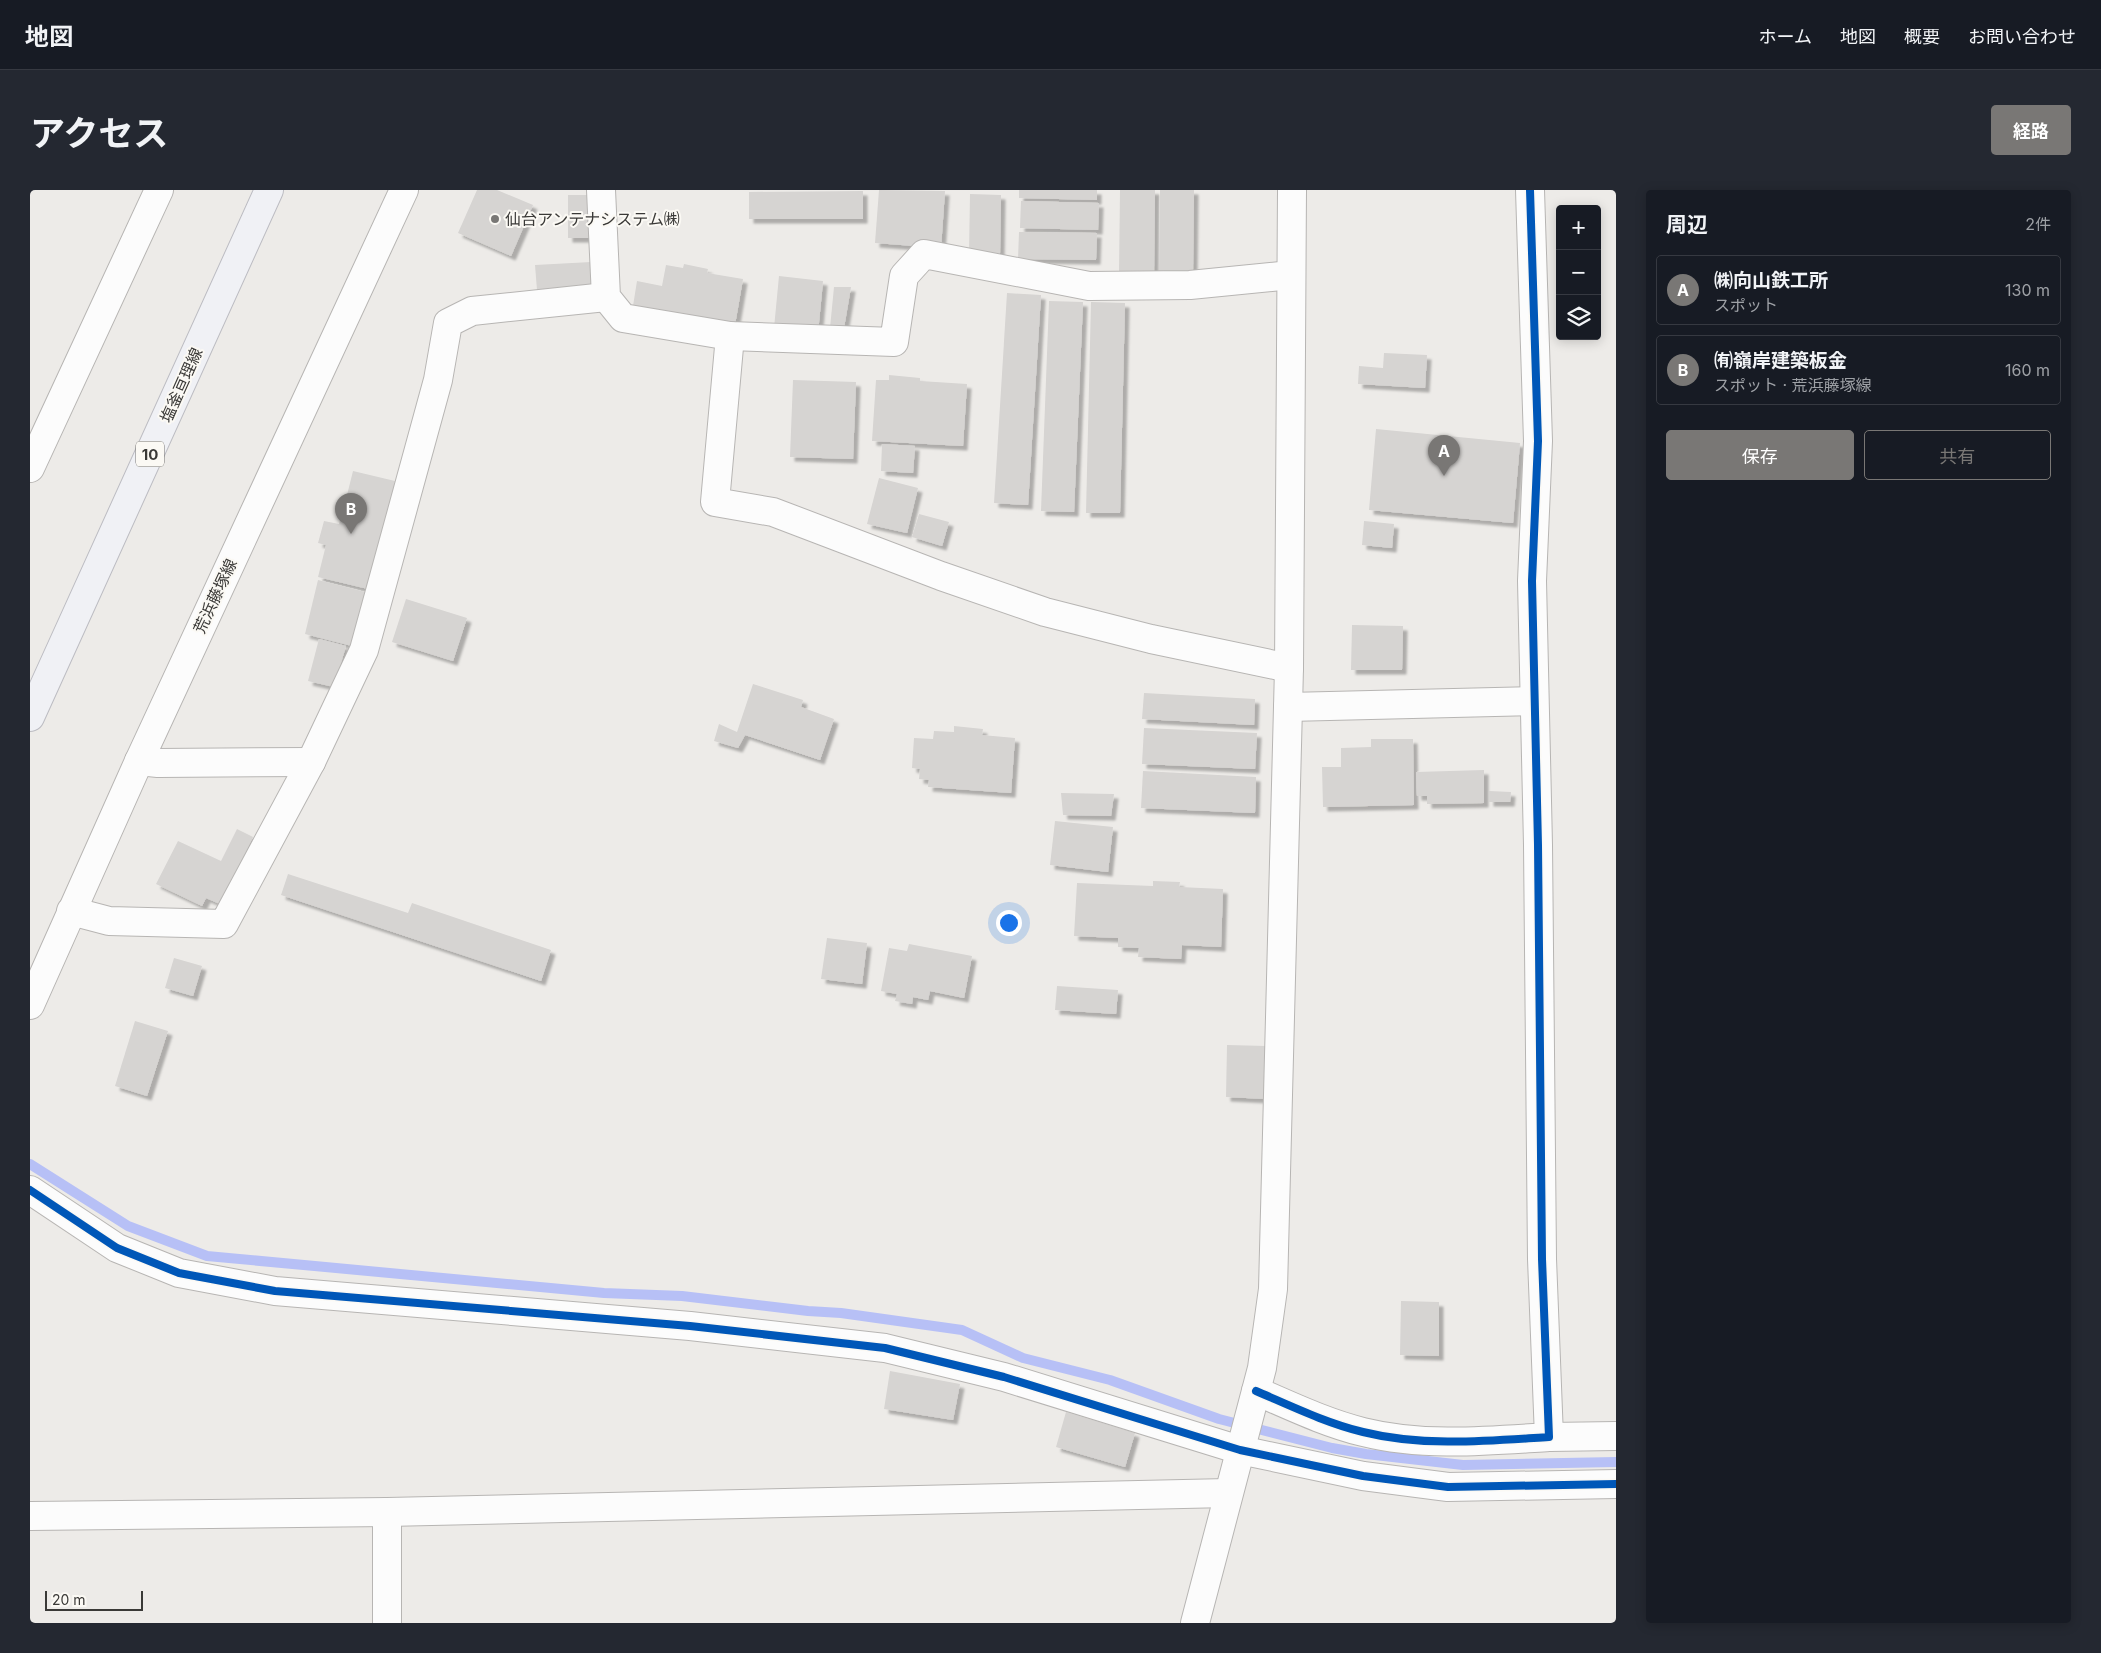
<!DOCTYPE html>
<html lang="ja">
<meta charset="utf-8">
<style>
:root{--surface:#171b24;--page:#242831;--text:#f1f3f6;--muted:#9ea1a6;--line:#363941;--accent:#797775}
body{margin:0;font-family:Inter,"Noto Sans JP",sans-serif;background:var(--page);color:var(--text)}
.controls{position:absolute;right:15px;top:15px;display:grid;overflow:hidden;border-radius:5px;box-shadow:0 2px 12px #0003}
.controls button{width:45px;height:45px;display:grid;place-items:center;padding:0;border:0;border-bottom:1px solid var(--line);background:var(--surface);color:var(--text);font:25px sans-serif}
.scale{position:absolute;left:15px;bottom:12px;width:98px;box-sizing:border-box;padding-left:5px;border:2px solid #3a3937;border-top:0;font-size:14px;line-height:18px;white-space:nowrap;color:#3a3937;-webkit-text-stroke:4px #fbf9f4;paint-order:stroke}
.you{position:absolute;left:978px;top:732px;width:18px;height:18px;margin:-12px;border:4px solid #fff;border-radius:50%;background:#1a73e8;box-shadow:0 0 0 8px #1a73e833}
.badge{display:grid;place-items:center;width:32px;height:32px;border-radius:50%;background:var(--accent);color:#fff;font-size:16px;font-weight:700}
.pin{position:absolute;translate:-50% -41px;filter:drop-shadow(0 1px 2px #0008)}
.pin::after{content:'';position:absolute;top:26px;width:18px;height:15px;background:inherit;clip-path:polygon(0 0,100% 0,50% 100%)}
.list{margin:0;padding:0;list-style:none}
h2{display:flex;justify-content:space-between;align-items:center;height:65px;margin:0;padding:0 20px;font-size:21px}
h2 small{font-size:16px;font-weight:400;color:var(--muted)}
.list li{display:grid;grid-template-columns:32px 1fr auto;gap:15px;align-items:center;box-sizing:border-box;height:70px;margin:0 10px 10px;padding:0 10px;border:1px solid var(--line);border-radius:5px}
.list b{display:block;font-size:19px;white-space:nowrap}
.list p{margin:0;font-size:16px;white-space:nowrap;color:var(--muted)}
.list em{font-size:16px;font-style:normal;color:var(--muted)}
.actions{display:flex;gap:10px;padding:15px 20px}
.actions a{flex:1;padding:11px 0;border:1px solid var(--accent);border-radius:5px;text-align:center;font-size:18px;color:var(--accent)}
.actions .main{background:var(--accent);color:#fff}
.icon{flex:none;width:28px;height:28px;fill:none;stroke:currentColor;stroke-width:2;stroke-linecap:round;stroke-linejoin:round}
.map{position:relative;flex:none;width:1586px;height:1433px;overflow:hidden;border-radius:5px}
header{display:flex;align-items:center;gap:30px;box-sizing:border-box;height:70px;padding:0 25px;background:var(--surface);border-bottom:1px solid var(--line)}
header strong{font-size:24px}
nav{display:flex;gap:28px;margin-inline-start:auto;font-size:18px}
.intro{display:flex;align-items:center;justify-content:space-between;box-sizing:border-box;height:120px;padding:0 30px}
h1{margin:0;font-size:35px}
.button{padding:12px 22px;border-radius:5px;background:var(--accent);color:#fff;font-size:18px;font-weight:700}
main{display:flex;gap:30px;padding:0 30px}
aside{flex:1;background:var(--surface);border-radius:5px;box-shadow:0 2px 12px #0003}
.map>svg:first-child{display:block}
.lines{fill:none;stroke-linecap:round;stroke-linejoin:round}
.stream{stroke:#b7c0f6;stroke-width:10}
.building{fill:#d6d4d2;filter:url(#shadow)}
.minor-casing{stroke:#b7b5b3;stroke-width:30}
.major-casing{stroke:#bcbcc2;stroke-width:30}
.minor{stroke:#fcfcfc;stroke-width:28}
.major{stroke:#f0f1f5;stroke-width:28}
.cycleway-casing{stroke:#fbf9f4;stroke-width:11}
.cycleway{stroke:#0057b8;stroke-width:8}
.poi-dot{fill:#797775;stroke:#fbf9f4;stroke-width:2}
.labels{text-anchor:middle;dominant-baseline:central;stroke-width:4;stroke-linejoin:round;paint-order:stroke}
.shield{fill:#fbf9f4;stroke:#747370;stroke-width:1}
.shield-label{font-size:15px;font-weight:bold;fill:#3a3937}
.poi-label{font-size:16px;fill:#3a3937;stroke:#fbf9f4;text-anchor:start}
.street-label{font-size:16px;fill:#3a3937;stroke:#fbf9f4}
</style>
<header>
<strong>地図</strong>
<nav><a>ホーム</a><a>地図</a><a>概要</a><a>お問い合わせ</a></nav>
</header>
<div class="intro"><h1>アクセス</h1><a class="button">経路</a></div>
<main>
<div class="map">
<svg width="1586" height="1433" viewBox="0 0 1586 1433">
<defs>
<filter id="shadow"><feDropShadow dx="4.5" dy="4.5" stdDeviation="1" flood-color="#0004"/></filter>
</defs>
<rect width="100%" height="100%" fill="#edebe8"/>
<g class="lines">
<!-- stream -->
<path class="stream" d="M0 974 98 1036 177 1066 574 1103 652 1106 778 1121 811 1123 932 1140 993 1168 1080 1190 1189 1229 1302 1258 1336 1264 1433 1275 1586 1272"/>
</g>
<!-- building -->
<g class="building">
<path d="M447 0H467L503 15 481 66 428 43Z"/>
<path d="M849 0 915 1 911 58 845 53Z"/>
<path d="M989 0H1067V10L989 8Z"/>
<path d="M1090 0H1125L1124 84 1089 83Z"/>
<path d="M1130 0H1164L1163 83 1129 82Z"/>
<path d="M833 1V29H719V2Z"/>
<path d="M940 4 971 5 970 64H939Z"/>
<path d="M538 5H560L559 48H538Z"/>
<path d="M991 11 1069 13 1068 40 990 38Z"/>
<path d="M989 42 1067 43 1066 70 988 69Z"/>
<path d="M561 72 563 97 507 100 505 75Z"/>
<path d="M654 74 678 79 677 83 713 89 705 135 603 116 607 91 632 96 636 75 653 78Z"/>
<path d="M749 86 793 91 788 143 744 138Z"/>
<path d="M804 97H821L814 138H800Z"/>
<path d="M977 103 1011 105 998 315 964 313Z"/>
<path d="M1019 111 1053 112 1044 322 1011 321Z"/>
<path d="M1061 112 1095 113 1090 323H1056Z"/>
<path d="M1354 163 1397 165 1395 198 1328 194 1329 176 1353 178Z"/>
<path d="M859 185 890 188V191L937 194 933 256 842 251 846 190H859Z"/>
<path d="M763 190 826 192 823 269 760 267Z"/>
<path d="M1346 239 1490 253 1483 333 1339 320Z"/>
<path d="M852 254 885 256 883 283 851 281Z"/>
<path d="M323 281 365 291 338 399 288 387 296 355 288 353 294 331 309 334 312 323 326 326 329 312 316 309Z"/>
<path d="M849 288 888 298 877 343 837 334Z"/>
<path d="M889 324 919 332 912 356 882 347Z"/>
<path d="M1334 331 1364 334 1362 358 1332 355Z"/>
<path d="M288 390 339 403 326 457 275 444Z"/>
<path d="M376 409 437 428 423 471 362 452Z"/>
<path d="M1322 435 1373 436 1372 480H1321Z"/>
<path d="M289 449 316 456 304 497 278 491Z"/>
<path d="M723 494 773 510 771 517 804 529 790 570 715 545 708 558 684 551 689 534 707 542Z"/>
<path d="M1114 503 1225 509 1224 535 1112 529Z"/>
<path d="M924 536 953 539 952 545 985 548 981 603 898 597 899 590 889 589 890 579 882 578 884 548 903 549 904 541 924 542Z"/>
<path d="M1114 538 1227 543 1225 579 1112 574Z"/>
<path d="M1341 549H1383L1384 615 1293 617 1292 577H1311V558L1341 557Z"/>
<path d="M1454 580V613L1397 614V606H1387L1386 582Z"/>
<path d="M1113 581 1226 587 1225 623 1111 618Z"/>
<path d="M1459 601 1481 602 1480 612H1459Z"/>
<path d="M1031 603 1084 604 1081 626 1033 625Z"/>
<path d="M1025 631 1083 637 1078 682 1020 675Z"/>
<path d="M207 639 223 647 190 714 176 708 172 716 126 694 148 651 191 671Z"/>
<path d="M258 684 378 723 382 713 521 760 511 791 251 705Z"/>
<path d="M1123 691 1150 692 1149 697 1193 699 1191 757 1152 755 1151 769 1108 767 1109 758 1088 757V748L1044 746 1047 693 1123 696Z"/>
<path d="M797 748 837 753 832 794 791 789Z"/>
<path d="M879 754 942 766 934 808 900 801 898 810 883 807 882 814 865 811 867 804 851 801 859 758 877 761Z"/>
<path d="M144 768 172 776 163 806 135 798Z"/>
<path d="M1027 796 1088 800 1086 824 1025 820Z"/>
<path d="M105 831 138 841 117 906 85 896Z"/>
<path d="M1197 855 1237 856 1236 909 1196 907Z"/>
<path d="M1371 1111 1409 1112V1166L1370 1165Z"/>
<path d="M860 1181 930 1194 923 1230 854 1219Z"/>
<path d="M1036 1222 1105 1243 1095 1277 1026 1257Z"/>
</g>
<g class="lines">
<!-- minor casing -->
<g class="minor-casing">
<g id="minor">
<path d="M571 0 576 107 593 128 700 146 864 152 874 86 894 64 1059 96 1160 95 1261 85"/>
<path d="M700 146 685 312 743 322 911 386 1015 422 1121 449 1259 478"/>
<path d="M0 278 129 0"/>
<path d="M1258 517 1504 511"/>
<path d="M109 571 128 573 281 572"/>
<path d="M41 721 79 731 194 734 281 572 334 460 408 190 418 133 442 121 576 107"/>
<path d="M0 815 109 571 374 0"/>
<path d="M0 1000 87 1058 149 1083 245 1101 660 1136 855 1158 974 1187 1210 1260 1333 1286 1418 1297 1586 1294"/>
<path d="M1226 1201C1261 1216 1296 1233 1333 1242 1393 1257 1457 1251 1519 1247L1512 1069 1508 655 1502 391 1508 251 1500 0"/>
<path d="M1519 1247 1586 1246"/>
<path d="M357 1322V1433"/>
<path d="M0 1326 357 1322 1198 1303"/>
<path d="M1165 1433 1232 1178 1243 1099 1259 478 1262 0"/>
</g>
</g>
<!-- major casing -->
<g class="major-casing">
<path id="major" d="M0 527 239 0"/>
</g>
<!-- minor -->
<use href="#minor" class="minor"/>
<!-- major -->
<use href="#major" class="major"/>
<!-- cycleway casing -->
<g class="cycleway-casing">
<g id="cycleway">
<path d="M0 1000 87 1058 149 1083 245 1101 660 1136 855 1158 974 1187 1210 1260 1333 1286 1418 1297 1586 1294"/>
<path d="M1226 1201C1261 1216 1296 1233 1333 1242 1393 1257 1457 1251 1519 1247L1512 1069 1508 655 1502 391 1508 251 1500 0"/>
</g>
</g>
<!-- cycleway -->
<use href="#cycleway" class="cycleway"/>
</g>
<!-- markers -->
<circle class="poi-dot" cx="465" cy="29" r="5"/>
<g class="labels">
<!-- shield labels -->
<rect class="shield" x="106" y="251.5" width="28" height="25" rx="4"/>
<g class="shield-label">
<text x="120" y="264">10</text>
</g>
<!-- poi labels -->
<g class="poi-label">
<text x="475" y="29">仙台アンテナシステム㈱</text>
</g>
<!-- street labels -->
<g class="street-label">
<text transform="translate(151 195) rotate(-66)">塩釜亘理線</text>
<text transform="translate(185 406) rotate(-65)">荒浜藤塚線</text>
</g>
</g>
</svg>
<div class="controls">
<button>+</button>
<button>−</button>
<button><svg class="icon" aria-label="layers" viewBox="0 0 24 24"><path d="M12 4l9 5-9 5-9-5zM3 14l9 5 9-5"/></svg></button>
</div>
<div class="scale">20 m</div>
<div class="you"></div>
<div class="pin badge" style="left:1414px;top:286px">A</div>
<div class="pin badge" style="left:321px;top:344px">B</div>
</div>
<aside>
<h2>周辺<small>2件</small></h2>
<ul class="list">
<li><span class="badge">A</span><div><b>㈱向山鉄工所</b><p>スポット</p></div><em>130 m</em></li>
<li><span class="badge">B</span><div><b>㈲嶺岸建築板金</b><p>スポット · 荒浜藤塚線</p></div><em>160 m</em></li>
</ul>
<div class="actions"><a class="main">保存</a><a>共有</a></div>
</aside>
</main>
